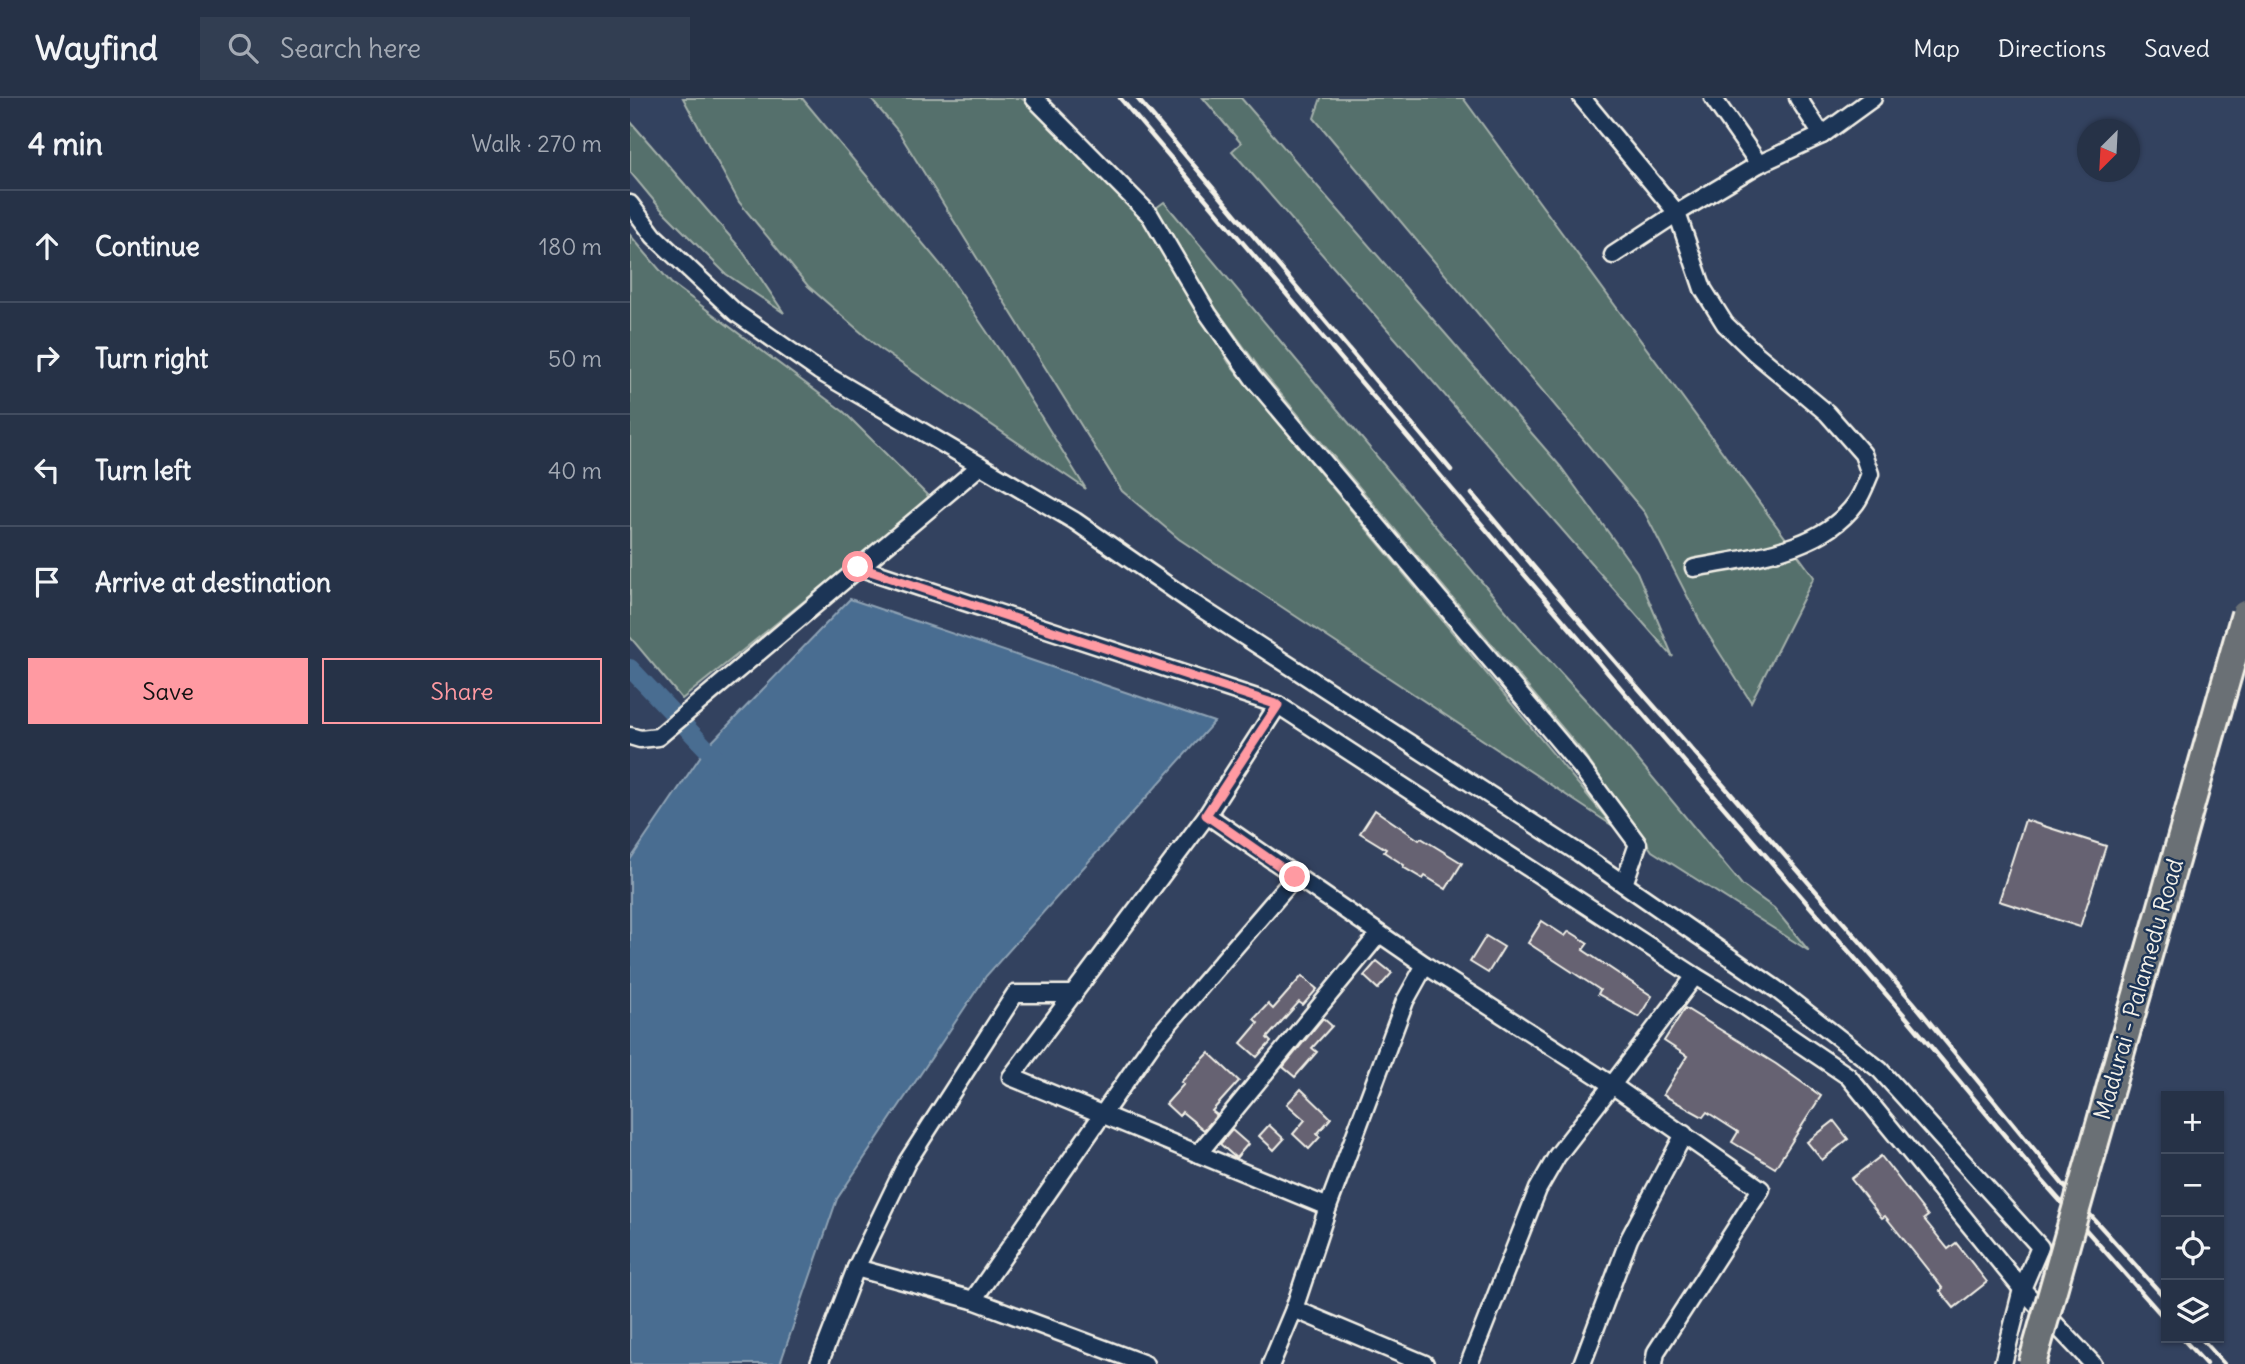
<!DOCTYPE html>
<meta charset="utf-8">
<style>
:root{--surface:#263247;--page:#323e52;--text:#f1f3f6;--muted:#a4aab4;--line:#424d60;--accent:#ff9aa2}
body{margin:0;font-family:Delius,sans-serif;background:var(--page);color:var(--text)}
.controls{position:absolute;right:21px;bottom:21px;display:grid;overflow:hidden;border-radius:0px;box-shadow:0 2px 5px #0004}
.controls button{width:63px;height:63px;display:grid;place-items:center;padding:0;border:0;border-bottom:2px solid var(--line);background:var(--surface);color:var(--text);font:35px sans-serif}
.compass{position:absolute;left:1447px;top:21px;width:63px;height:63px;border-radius:50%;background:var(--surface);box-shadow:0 2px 5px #0004;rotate:204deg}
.stop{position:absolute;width:21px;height:21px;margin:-16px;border:5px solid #ff9aa2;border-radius:50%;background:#fff}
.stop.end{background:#ff9aa2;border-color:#fff;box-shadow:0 2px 7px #0008}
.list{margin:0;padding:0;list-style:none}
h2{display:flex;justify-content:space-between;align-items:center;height:91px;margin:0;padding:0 28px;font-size:30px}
h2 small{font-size:23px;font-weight:400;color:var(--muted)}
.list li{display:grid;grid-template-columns:46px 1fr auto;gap:21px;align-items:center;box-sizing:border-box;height:112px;padding:0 28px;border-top:2px solid var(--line)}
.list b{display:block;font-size:26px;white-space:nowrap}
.list em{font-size:23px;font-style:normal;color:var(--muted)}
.actions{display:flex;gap:14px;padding:21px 28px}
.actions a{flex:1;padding:16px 0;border:2px solid var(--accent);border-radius:0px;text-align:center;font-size:24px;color:var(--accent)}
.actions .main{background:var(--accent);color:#111}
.icon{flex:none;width:38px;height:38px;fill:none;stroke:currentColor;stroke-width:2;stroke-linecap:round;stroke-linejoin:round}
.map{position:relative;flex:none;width:1615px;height:1266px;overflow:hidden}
header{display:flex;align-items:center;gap:42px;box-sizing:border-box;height:98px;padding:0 35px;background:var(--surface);border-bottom:2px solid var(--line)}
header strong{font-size:33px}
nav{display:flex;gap:38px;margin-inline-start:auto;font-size:24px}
.search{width:490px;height:63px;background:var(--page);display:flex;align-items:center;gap:18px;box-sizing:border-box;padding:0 24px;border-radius:0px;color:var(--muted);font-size:26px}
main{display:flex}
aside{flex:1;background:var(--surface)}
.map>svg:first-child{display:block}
.green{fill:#556f6c;stroke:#a4b0aa;stroke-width:2}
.water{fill:#4a6d91;stroke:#8ea2b4;stroke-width:2}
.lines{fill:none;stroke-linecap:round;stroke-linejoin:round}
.canal{stroke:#4a6d91;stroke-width:18}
.building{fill:#666272;stroke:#f4f1e8;stroke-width:2}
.street-casing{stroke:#f4f1e8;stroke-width:21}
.street{stroke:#1d3557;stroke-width:16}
.rail{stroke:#f4f1e8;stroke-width:4.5}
.primary-bridge-casing{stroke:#f4f1e8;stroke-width:32;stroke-linecap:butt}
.primary-bridge{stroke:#6b7074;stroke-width:26}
.route{stroke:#ff9aa2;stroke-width:9}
.labels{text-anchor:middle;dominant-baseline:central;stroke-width:5;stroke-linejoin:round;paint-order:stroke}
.street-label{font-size:23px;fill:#f4f1e8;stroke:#1d3557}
</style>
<header>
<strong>Wayfind</strong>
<div class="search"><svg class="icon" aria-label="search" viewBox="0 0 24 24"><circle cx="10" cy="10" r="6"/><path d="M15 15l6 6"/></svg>Search here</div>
<nav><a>Map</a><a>Directions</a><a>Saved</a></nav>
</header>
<main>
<aside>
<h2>4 min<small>Walk · 270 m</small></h2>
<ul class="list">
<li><svg class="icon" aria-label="ahead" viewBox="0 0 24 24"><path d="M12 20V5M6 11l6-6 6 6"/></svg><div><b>Continue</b></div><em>180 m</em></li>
<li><svg class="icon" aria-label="right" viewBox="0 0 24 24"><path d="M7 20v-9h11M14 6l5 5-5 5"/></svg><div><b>Turn right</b></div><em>50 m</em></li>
<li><svg class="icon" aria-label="left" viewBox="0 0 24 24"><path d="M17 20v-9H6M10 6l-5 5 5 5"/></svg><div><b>Turn left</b></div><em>40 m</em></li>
<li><svg class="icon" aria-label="arrive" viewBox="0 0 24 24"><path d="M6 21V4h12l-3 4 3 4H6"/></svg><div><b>Arrive at destination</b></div></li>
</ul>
<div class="actions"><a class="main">Save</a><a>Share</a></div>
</aside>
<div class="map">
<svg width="1615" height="1266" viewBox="0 0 1615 1266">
<rect width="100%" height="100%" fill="#33425f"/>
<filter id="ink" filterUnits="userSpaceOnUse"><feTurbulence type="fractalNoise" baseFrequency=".0143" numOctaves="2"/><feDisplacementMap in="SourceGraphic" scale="14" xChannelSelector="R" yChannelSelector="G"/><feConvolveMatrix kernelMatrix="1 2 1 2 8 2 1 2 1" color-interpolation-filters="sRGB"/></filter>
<g filter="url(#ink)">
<!-- green -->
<g class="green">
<path d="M53 0H172L315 172 374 259 456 391 250 251 178 188 109 104Z"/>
<path d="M240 0H391L423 27 521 130 599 265 983 728 549 441 492 393 268 33Z"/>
<path d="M573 0H611L931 369 1007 474 1043 559 602 53 611 45Z"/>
<path d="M691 0H833L1184 479 1121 604 1072 527 1015 415 684 20Z"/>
<path d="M0 23 111 151 154 215 96 176 30 110 0 74Z"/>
<path d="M534 104 897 538 984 633 1112 787 1144 810 1179 853 1022 753 952 653 633 275 582 205 526 110Z"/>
<path d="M0 137 41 185 214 314 301 401 52 601 0 539Z"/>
</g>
<!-- water -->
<path class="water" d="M220 501 584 624 356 878 207 1101 150 1266H0V762L76 650Z"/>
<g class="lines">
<!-- canal -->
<path class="canal" d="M0 570 92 667"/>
</g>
<!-- building -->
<g class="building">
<path d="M745 712 789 742 791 740 832 765 816 791 795 778 793 781 773 769 774 767 754 754 756 751 730 735Z"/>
<path d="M1395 722 1476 748 1450 829 1369 803Z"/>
<path d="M912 823 935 838 939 833 958 845 953 852 1022 898 1009 919 968 896 970 892 898 845Z"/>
<path d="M856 838 874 849 858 875 840 864Z"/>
<path d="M747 863 762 875 748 891 734 878Z"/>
<path d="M672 878 687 891 673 907 669 904 637 940 641 944 627 959 611 945 628 925 624 921 638 906 643 911Z"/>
<path d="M1055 910 1146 966 1191 998 1145 1070 1102 1044 1108 1034 1077 1014 1073 1019 1033 997 1057 958 1034 943Z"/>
<path d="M693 920 702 928 682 950 687 954 665 979 653 969Z"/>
<path d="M579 955 609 983 582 1013 587 1017 574 1032 552 1014 549 1018 536 1006 554 986 551 984Z"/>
<path d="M671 991 701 1020 687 1036 690 1039 679 1051 663 1036 675 1022 657 1006Z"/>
<path d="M1204 1023 1218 1041 1192 1062 1177 1044Z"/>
<path d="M639 1027 654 1041 644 1052 629 1038Z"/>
<path d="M602 1032 618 1046 606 1060 590 1046Z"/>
<path d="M1251 1058 1298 1118 1294 1121 1318 1151 1326 1145 1357 1184 1324 1210 1310 1193 1313 1191 1279 1148 1255 1118 1252 1120 1221 1081Z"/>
</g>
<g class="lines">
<!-- street casing -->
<g class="street-casing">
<g id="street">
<path d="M404 0 520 117 578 216 623 280 950 668 1008 746 994 786"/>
<path d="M952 0 1047 115 1073 191 1095 226 1124 254 1197 315 1233 356 1240 376C1236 385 1232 397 1226 405 1190 454 1120 459 1064 470"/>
<path d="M1083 0 1129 66"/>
<path d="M1168 0 1192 37"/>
<path d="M0 106 24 138 106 215 189 273 445 423 566 507 949 755 1146 891 1250 972 1410 1149 1392 1191 1373 1266"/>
<path d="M983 157 1047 115 1129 66 1192 37 1243 0"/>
<path d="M228 469 648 607 1065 878 1116 909 1218 978 1392 1191 1463 1266"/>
<path d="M0 638 10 641 28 639 350 368"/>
<path d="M577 717 648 607"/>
<path d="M568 1056 749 836"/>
<path d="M698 1109 381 979 577 717 795 867"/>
<path d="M226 1170 343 1202"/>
<path d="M664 1211 795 1266"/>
<path d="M189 1266 226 1170 277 1064 385 896H444"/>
<path d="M515 1266 343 1202 523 944 665 779"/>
<path d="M641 1266 664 1211 698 1109 775 903 795 867 982 987 1065 878"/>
<path d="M839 1266 908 1091 927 1058 982 987 1131 1091 1026 1254 1024 1266"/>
<path d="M952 1266 999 1141 1054 1036"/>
</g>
</g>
<!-- street -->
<use href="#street" class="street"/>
<!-- rail -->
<g class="rail">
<path d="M490 0 1005 607 1282 926 1409 1079 1536 1222"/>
<path d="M507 0 821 372"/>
<path d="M842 396 940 512 1283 904 1435 1089 1536 1201"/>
<path d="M1552 1240 1576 1266"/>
<path d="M1571 1240 1594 1266"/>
</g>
<!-- primary-bridge casing -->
<g class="primary-bridge-casing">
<path id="primary-bridge" d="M1402 1266 1615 516"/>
</g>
<!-- primary-bridge -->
<use href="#primary-bridge" class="primary-bridge"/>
</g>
</g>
<g class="lines" filter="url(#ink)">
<!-- route -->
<path class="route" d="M228 469 648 607 576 717 665 779"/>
</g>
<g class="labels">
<!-- street labels -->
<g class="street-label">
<text transform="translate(1508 891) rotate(-74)">Madurai - Palamedu Road</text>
</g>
</g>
</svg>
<div class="controls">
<button>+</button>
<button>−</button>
<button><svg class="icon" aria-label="locate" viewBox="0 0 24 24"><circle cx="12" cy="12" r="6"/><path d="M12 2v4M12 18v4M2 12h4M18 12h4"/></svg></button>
<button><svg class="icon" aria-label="layers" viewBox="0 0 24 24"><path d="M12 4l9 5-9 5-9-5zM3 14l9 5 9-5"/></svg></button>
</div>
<svg class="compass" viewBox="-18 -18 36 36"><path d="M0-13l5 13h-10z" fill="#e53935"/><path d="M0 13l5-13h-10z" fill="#a4aab4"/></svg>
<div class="stop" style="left:228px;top:469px"></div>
<div class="stop end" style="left:665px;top:779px"></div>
</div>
</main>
